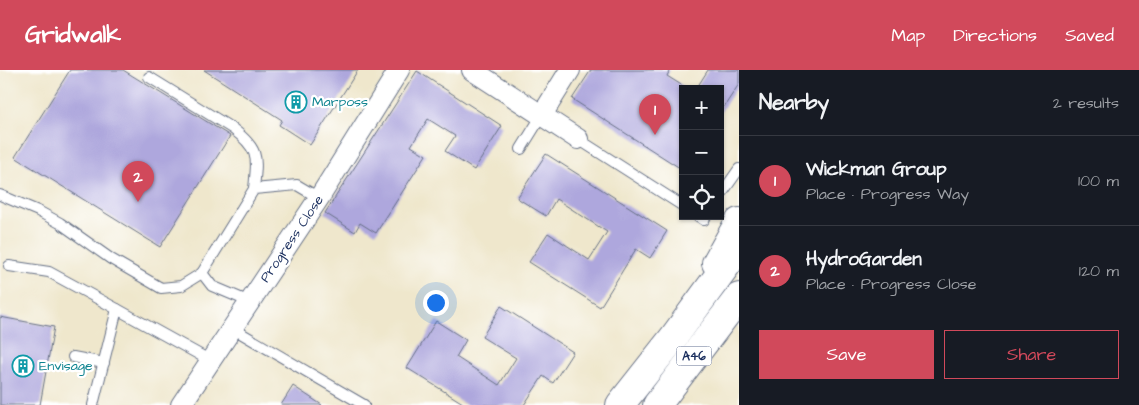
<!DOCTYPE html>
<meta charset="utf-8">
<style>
:root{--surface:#171b24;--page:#242831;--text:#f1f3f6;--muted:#9ea1a6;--line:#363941;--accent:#d1495b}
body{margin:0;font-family:"Architects Daughter",sans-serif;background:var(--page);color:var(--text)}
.controls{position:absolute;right:15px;top:15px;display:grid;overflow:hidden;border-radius:0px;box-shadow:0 1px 4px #0004}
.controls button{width:45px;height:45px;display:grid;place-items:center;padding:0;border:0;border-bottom:1px solid var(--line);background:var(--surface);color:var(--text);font:25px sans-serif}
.you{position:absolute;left:435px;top:232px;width:18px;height:18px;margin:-12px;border:4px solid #fff;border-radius:50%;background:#1a73e8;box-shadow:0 0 0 8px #1a73e833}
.badge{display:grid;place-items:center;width:32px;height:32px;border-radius:50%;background:var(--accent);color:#fff;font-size:16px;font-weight:700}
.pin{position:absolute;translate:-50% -41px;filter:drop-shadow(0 1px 2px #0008)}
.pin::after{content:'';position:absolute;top:26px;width:18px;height:15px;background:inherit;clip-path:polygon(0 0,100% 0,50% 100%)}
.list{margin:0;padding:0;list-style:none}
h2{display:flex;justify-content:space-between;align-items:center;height:65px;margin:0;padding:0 20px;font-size:21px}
h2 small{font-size:16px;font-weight:400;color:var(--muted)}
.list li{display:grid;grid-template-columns:32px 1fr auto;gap:15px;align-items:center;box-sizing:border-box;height:90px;padding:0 20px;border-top:1px solid var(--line)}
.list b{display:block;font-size:19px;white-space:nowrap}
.list p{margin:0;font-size:16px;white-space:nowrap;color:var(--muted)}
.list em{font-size:16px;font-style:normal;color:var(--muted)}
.actions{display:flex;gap:10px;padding:15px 20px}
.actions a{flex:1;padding:11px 0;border:1px solid var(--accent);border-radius:0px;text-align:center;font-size:18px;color:var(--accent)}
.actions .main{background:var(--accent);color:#fff}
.icon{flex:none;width:28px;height:28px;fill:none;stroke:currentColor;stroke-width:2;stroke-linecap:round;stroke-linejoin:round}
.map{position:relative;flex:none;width:739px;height:335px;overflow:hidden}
header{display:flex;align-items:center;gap:30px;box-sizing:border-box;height:70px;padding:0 25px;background:var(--accent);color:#fff}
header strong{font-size:24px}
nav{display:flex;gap:28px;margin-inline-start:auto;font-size:18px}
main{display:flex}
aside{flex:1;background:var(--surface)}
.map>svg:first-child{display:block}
.building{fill:#aea7dd}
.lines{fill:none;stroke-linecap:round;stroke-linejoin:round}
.service-casing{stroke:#656f84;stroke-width:12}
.minor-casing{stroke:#656f84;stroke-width:22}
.trunk-casing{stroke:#656f84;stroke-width:30}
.service{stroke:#fff;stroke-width:10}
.minor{stroke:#fff;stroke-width:20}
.trunk{stroke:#fff;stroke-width:28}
.labels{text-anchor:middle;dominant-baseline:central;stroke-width:4.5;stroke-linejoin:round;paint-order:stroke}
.shield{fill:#fff;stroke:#5f6d8e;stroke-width:1}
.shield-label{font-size:12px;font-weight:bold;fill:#1b2f5e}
.culture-label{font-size:14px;fill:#0d838f;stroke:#fff;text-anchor:start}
.street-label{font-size:14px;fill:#1b2f5e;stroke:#fff}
</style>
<header>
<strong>Gridwalk</strong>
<nav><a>Map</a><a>Directions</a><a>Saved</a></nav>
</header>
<main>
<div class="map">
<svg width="739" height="335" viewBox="0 0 739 335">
<rect width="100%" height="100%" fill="#fff"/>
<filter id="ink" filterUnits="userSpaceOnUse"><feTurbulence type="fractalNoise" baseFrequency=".02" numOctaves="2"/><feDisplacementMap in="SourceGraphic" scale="10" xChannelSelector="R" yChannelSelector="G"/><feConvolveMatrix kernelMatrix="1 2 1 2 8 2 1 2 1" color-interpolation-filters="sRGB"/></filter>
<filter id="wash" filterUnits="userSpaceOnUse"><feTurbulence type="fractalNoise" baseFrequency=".0096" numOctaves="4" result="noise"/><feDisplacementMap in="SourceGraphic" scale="20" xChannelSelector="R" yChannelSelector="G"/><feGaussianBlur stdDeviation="1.12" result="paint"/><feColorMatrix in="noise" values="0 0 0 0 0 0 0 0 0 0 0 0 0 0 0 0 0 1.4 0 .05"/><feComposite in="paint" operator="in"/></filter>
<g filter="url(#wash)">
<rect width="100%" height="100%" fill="#efe7cc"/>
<g id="blocks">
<!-- building -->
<g class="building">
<path d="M70 0H123L230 66 160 177 15 87Z"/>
<path d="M204 0H358L310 75 279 55 282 50Z"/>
<path d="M591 0H670L667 6 683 16V100L572 29Z"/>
<path d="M708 0H739V14L720 43V19H696Z"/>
<path d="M417 1 502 56 474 100 445 81 455 66 428 49 411 76 426 85 376 163 360 153 355 162 325 143Z"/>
<path d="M546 84 667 161 650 188 636 179 600 237 529 192 548 163 589 190 607 162 556 129 546 146 517 128Z"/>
<path d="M501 236 573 282 553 313 543 306 524 335H466L407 298 436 251 466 270 456 287 499 315 516 288 482 267Z"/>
<path d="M0 247 54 257 40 335H0Z"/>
<path d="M293 316 322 335H281Z"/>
</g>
</g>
</g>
<g filter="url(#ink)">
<use href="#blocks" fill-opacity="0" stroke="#656f84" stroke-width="1"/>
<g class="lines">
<!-- service casing -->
<g class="service-casing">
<g id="service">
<path d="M149 7 233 59C260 80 257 87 254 119"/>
<path d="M578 69 683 136"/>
<path d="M521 79 542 45"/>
<path d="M0 125 38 141 60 153 111 189 161 218 181 216 202 203"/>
<path d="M720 126 739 99"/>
<path d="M698 146 704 150 706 146"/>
<path d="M9 196 49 202 117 239"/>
<path d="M250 232 212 216 202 203 254 119 297 115 319 128"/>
<path d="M232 258 364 335"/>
<path d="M73 287 104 293"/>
<path d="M93 335 117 239 211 291"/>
</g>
</g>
<!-- minor casing -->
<g class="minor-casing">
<g id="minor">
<path d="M472 0 578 69"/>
<path d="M542 45 570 0"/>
<path d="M181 335 319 128 399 0"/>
</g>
</g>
<!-- trunk casing -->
<g class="trunk-casing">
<g id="trunk">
<path d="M716 193 739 152"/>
<path d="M620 335 673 268 739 178"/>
<path d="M657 335 739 227"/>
</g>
</g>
<!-- service -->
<use href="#service" class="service"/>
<!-- minor -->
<use href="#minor" class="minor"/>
<!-- trunk -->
<use href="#trunk" class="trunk"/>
</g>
</g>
<!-- icons -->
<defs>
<g id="building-ring" transform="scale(1.125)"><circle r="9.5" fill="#fff" stroke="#0f9aa8" stroke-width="1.5"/><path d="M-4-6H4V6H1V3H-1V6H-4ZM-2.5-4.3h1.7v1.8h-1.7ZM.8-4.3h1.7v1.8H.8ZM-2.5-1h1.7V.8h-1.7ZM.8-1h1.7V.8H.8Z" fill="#0f9aa8"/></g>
</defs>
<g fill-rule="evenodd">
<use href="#building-ring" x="296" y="32"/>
<use href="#building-ring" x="23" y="296"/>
</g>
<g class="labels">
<!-- shield labels -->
<rect class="shield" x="676.5" y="276.5" width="35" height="19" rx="4"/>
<g class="shield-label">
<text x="694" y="286">A46</text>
</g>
<!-- culture labels -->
<g class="culture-label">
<text x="312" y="32">Marposs</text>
<text x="39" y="296">Envisage</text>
</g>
<!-- street labels -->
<g class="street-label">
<text transform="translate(292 169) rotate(-56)">Progress Close</text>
</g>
</g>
</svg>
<div class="controls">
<button>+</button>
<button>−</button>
<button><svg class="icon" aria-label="locate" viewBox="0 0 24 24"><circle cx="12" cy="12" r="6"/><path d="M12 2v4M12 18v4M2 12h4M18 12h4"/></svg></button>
</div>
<div class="you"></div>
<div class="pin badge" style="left:655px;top:65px">1</div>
<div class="pin badge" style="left:138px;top:132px">2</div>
</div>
<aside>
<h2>Nearby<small>2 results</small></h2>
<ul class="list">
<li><span class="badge">1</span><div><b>Wickman Group</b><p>Place · Progress Way</p></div><em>100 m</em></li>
<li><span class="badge">2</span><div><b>HydroGarden</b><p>Place · Progress Close</p></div><em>120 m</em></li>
</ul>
<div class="actions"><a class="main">Save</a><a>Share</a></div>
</aside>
</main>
